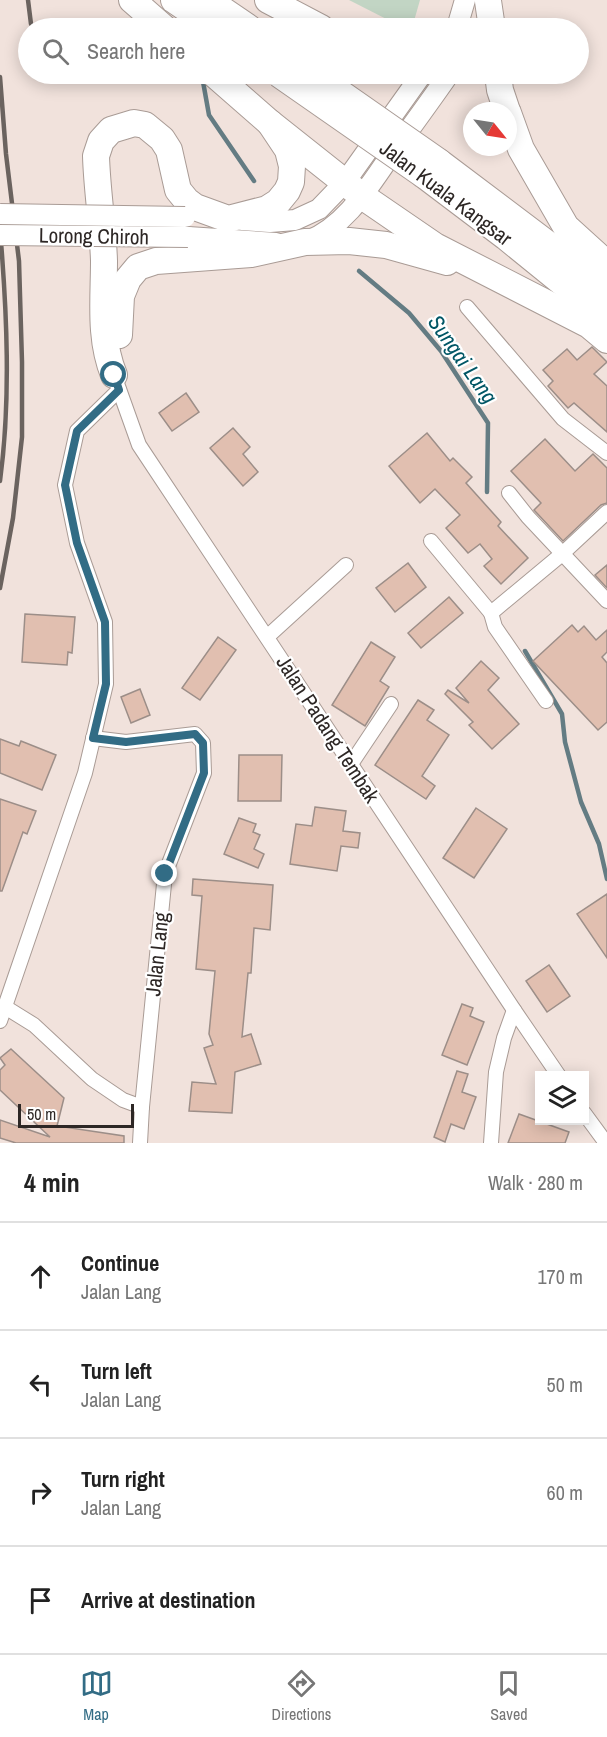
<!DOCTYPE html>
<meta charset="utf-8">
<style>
:root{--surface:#fff;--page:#f6f6f6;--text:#222;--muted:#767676;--line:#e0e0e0;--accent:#326c85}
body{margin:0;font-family:"Archivo Narrow",sans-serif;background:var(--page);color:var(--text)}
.controls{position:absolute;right:18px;bottom:18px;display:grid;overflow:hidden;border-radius:0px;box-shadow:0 3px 15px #0003}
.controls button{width:54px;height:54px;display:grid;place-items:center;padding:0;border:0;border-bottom:2px solid var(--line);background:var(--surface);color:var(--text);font:30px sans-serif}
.compass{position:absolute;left:463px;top:102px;width:54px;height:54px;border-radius:50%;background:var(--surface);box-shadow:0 3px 15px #0003;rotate:120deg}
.scale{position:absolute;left:18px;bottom:15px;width:116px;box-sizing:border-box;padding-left:6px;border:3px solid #2d2725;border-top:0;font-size:16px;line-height:21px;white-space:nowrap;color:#2d2725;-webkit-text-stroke:4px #fff;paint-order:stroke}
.stop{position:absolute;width:18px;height:18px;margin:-14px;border:4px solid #326c85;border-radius:50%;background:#fff}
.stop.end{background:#326c85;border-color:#fff;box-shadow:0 2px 6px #0008}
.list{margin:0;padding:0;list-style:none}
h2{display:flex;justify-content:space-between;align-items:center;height:78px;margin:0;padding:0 24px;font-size:26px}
h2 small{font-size:20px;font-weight:400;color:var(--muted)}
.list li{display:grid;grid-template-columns:39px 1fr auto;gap:18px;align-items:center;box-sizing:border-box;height:108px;padding:0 24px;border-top:2px solid var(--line)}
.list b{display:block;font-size:22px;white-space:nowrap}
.list p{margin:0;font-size:20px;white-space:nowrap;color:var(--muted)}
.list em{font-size:20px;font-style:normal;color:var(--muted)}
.icon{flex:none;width:33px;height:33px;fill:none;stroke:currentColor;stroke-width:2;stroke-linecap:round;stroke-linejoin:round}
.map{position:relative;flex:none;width:607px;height:1143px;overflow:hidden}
.search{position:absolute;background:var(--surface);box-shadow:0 3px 15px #0003;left:18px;right:18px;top:18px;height:66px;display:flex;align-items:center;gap:15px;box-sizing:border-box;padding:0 21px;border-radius:33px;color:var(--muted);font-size:22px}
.sheet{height:510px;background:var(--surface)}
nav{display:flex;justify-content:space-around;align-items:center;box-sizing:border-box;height:84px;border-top:2px solid var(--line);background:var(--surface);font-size:16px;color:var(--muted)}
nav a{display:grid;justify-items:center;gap:3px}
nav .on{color:var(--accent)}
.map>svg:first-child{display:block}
.green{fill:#c2d5c4}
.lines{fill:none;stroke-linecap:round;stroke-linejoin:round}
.stream{stroke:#647c83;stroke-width:4.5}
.building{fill:#e1bfb0;stroke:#9c8e88;stroke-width:1.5}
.street-casing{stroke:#a99b95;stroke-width:16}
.secondary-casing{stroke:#a99b95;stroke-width:22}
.highway-casing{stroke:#a99b95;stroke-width:28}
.street{stroke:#fff;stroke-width:14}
.secondary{stroke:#fff;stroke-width:20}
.highway{stroke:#fff;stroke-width:26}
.rail{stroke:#6b635f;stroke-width:4.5}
.secondary-bridge-casing{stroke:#a99b95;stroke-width:22;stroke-linecap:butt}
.highway-bridge-casing{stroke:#a99b95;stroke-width:28;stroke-linecap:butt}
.secondary-bridge{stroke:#fff;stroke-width:20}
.highway-bridge{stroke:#fff;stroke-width:26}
.route{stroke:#326c85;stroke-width:8}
.labels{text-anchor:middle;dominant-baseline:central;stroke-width:4.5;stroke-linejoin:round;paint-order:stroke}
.street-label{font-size:21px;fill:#2d2725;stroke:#fff}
.water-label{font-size:22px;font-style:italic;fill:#005665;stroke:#fff}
</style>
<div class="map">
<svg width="607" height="1143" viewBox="0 0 607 1143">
<rect width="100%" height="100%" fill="#f1e2dc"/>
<!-- green -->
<path class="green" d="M349 0H420L412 28H404Z"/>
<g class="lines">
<!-- stream -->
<g class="stream">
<path d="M202 76 209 115 254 181"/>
<path d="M359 271 409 313 441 351 488 423 487 492"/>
<path d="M525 651 562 714 565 742 581 802 599 844 607 879"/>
</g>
</g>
<!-- building -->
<g class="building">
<path d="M592 347 607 362 594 374 607 386V432L574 403 568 408 548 386 553 381 543 370 567 349 577 360Z"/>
<path d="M186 393 199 412 172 431 159 413Z"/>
<path d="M233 428 250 447 243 454 258 472 243 486 210 448Z"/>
<path d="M427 433 450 461 453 458 472 477 466 483 501 522 498 526 528 558 501 584 484 566 492 559 480 544 468 553 446 528 460 515 435 489 420 503 389 466Z"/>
<path d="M545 439 575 471 593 454 607 468V503L601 505 563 541 534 510 541 503 511 471Z"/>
<path d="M408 563 426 587 395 612 376 588Z"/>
<path d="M607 565V588L595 575Z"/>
<path d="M449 597 463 613 421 648 408 633Z"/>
<path d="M25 614 75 617 72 653 68 652 67 665 22 662Z"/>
<path d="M572 625 578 632 584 626 596 640 607 630V652L602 657 607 663V722L598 730 533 661Z"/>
<path d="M218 637 236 650 200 700 182 688Z"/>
<path d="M371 642 395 657 380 681 389 687 365 726 332 705Z"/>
<path d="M481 661 499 678 488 690 519 724 492 749 469 725 473 722 445 694 448 690 469 703 456 688Z"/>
<path d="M140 689 150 715 131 723 121 697Z"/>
<path d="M418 700 434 710 427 720 449 735 422 776 435 786 426 799 375 765Z"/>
<path d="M0 739 19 746 21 741 56 755 42 790 0 773Z"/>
<path d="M239 755H282L281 801H238Z"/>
<path d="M0 799 36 811 27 834 23 832 2 891H0Z"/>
<path d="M315 807 346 811 343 831 360 833 358 848 341 846 337 871 290 864 296 824 312 826Z"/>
<path d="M476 808 507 829 474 878 443 858Z"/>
<path d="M239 818 256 824 253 832 260 835 254 849 264 854 258 868 224 854Z"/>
<path d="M193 879 273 885 270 930 254 928 251 973H248L242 1037 251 1034 261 1064 235 1072 232 1113 189 1111 192 1082 216 1084 204 1048 213 1045 209 1034 215 971 196 969 202 896 192 895Z"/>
<path d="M607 894V958L577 914Z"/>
<path d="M549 965 570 996 547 1012 526 981Z"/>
<path d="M462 1004 473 1008 470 1016 484 1022 467 1065 442 1055Z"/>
<path d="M11 1049 64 1098 57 1126 124 1136V1143H16L0 1138V1120L50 1137 0 1090V1070L5 1065 0 1058Z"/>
<path d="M457 1071 468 1074 462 1092 476 1097 464 1129 451 1124 445 1142 434 1137Z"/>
<path d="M519 1114 569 1132 565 1143H508Z"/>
</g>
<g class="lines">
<!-- street casing -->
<g class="street-casing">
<g id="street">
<path d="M467 307 563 419 607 453"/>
<path d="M114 375 139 445 514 1010 559 1076"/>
<path d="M509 493 528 517 607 601"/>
<path d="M431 541 491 613"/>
<path d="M267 637 346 565"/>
<path d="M546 701 495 627 491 613 562 554 607 512"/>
<path d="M93 738 126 742 195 734 203 743 204 773 165 874 142 1107 140 1143"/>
<path d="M351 764 391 704"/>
<path d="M5 1007 34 1025 92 1079 123 1100 142 1107"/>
<path d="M0 1021 85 773 106 684 105 622 77 543 65 485 77 431 119 390"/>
<path d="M584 1113 606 1143"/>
<path d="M491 1143 496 1072 504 1038 514 1010"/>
</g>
</g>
<!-- secondary casing -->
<g class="secondary-casing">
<g id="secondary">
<path d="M454 28 458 24 465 0"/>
<path d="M242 220 270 222 295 220 319 209 345 182 422 74"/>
<path d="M188 237 276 243"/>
<path d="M308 241C347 225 369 186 393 152 412 126 431 100 449 74"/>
</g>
</g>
<!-- highway casing -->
<g class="highway-casing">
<g id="highway">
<path d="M132 0 164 28"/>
<path d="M174 0 215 28"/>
<path d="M208 0 249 28"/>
<path d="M268 0 321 28"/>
<path d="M488 1 492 28"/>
<path d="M214 74 270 123 362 196 435 246 589 325 607 340"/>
<path d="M498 74 500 90 507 111"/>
<path d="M508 113 521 149 566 227 607 264"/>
<path d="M439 162 582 270 607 292"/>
<path d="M424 175 506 237 607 319"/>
<path d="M119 335 121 296 128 279 138 267 156 261 251 254 305 242 349 241 386 245 447 262"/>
<path d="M114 375C99 339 104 299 104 261 103 226 97 191 96 156L101 141 111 130 134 123 145 125 162 139 169 150 178 190 187 201 195 207 228 219 267 209 278 202 287 191 291 182 292 166 288 150 270 123"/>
</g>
</g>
<!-- street -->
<use href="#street" class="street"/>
<!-- secondary -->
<use href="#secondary" class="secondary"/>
<!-- highway -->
<use href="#highway" class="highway"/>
<!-- rail -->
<g class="rail">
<path d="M28 0 31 24"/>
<path d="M0 77 6 154 19 261 22 362V437L13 518 0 588"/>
<path d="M0 230C7 312 11 400 0 481"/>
</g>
<!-- secondary-bridge casing -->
<g class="secondary-bridge-casing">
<g id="secondary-bridge">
<path d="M0 214 185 217"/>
<path d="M0 235 188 237"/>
</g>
</g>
<!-- highway-bridge casing -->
<g class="highway-bridge-casing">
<g id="highway-bridge">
<path d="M279 74 424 175"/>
<path d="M313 74 439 162"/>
</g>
</g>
<!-- secondary-bridge -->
<use href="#secondary-bridge" class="secondary-bridge"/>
<!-- highway-bridge -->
<use href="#highway-bridge" class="highway-bridge"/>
</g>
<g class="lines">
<!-- route -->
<path class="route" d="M114 375 119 390 77 431 65 485 77 543 105 622 106 684 93 738 126 742 195 734 203 743 204 773 165 874"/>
</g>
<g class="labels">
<!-- street labels -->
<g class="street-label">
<text transform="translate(446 193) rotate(37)">Jalan Kuala Kangsar</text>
<text transform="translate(94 236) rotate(1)">Lorong Chiroh</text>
<text transform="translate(328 729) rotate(57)">Jalan Padang Tembak</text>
<text transform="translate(157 954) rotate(-84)">Jalan Lang</text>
</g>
<!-- water labels -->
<g class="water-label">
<text transform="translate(463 359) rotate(55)">Sungai Lang</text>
</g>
</g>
</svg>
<div class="controls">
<button><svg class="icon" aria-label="layers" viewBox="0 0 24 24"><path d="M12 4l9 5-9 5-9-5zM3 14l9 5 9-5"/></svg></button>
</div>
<svg class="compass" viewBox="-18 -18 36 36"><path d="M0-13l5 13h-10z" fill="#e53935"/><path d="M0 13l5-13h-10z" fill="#767676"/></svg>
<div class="scale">50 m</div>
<div class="stop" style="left:114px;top:375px"></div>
<div class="stop end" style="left:165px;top:874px"></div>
<div class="search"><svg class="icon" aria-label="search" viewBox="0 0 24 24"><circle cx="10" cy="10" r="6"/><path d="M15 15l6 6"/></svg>Search here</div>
</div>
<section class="sheet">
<h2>4 min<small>Walk · 280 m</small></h2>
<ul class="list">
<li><svg class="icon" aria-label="ahead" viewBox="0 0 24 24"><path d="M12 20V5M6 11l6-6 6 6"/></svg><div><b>Continue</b><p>Jalan Lang</p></div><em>170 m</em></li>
<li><svg class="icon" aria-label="left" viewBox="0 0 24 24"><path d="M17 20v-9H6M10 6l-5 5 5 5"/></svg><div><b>Turn left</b><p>Jalan Lang</p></div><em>50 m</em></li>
<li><svg class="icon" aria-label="right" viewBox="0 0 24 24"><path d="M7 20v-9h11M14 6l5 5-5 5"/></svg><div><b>Turn right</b><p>Jalan Lang</p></div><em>60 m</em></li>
<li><svg class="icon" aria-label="arrive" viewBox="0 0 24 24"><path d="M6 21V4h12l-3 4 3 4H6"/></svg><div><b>Arrive at destination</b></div></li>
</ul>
</section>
<nav>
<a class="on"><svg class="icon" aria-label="map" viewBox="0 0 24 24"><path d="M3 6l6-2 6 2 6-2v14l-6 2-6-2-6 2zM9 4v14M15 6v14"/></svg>Map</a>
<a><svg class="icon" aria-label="directions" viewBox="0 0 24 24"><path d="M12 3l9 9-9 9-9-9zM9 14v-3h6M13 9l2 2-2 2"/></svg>Directions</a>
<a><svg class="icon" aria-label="saved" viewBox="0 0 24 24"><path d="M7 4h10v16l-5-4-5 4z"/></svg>Saved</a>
</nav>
